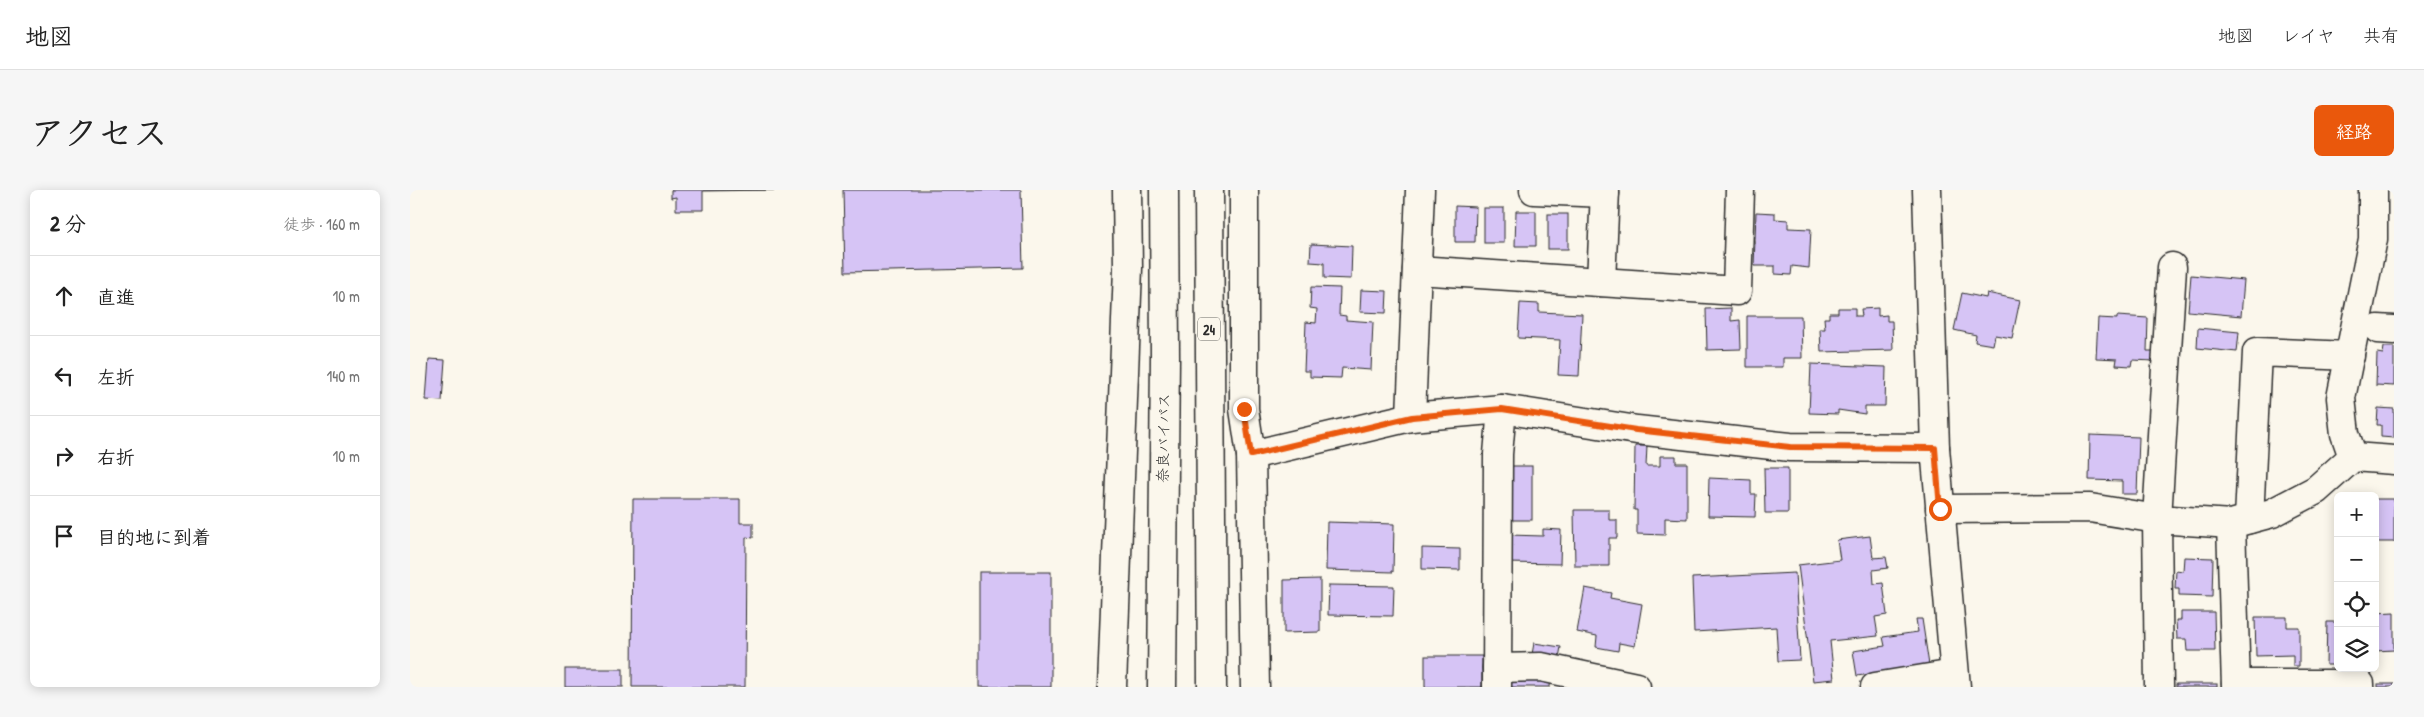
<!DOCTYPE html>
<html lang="ja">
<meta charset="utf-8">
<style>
:root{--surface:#fff;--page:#f6f6f6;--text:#222;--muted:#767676;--line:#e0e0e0;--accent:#ea580c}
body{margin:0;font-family:"Patrick Hand","Klee One",sans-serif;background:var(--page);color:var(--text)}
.controls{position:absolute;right:15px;bottom:15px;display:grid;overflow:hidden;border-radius:8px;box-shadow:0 2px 12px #0003}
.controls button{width:45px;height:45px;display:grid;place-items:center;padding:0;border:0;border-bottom:1px solid var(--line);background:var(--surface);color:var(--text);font:25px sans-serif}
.stop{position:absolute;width:15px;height:15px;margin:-11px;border:4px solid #ea580c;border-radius:50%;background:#fff}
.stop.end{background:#ea580c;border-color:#fff;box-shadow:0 1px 5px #0008}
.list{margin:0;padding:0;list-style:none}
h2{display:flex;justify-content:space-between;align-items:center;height:65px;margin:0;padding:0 20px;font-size:21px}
h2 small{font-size:16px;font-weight:400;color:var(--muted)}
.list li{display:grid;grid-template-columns:32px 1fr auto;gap:15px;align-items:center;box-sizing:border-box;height:80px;padding:0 20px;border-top:1px solid var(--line)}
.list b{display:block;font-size:19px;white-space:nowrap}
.list em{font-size:16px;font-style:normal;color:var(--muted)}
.icon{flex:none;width:28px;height:28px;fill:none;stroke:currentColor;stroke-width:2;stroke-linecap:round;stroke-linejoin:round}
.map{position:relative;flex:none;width:1984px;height:497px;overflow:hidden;border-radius:8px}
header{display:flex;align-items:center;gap:30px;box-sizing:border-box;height:70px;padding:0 25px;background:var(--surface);border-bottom:1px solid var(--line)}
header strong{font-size:24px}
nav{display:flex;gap:28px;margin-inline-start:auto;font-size:18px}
.intro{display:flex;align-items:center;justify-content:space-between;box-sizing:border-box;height:120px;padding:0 30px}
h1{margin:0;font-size:35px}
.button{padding:12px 22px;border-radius:8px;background:var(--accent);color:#fff;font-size:18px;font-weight:700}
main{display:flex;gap:30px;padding:0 30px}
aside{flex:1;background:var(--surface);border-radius:8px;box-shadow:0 2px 12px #0003}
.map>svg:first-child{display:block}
.building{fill:#d6c4f5;stroke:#2b2b2b}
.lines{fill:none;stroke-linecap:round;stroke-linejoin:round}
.street-casing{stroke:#2b2b2b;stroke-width:31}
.highway-casing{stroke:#2b2b2b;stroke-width:31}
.street{stroke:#fbf7ec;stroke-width:28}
.highway{stroke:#fbf7ec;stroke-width:28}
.route{stroke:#ea580c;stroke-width:6}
.labels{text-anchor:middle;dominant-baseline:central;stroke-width:4;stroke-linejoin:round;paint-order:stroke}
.shield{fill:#fbf7ec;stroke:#696865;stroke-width:1}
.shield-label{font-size:14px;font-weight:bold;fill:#2b2b2b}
.street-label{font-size:15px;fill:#2b2b2b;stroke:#fbf7ec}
</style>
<header>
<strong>地図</strong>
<nav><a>地図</a><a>レイヤ</a><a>共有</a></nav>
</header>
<div class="intro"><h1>アクセス</h1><a class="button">経路</a></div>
<main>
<aside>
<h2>2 分<small>徒歩 · 160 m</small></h2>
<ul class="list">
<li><svg class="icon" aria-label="ahead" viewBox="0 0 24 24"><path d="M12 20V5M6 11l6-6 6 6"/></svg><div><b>直進</b></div><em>10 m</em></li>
<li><svg class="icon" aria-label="left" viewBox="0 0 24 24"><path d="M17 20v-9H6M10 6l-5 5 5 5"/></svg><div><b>左折</b></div><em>140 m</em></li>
<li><svg class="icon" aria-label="right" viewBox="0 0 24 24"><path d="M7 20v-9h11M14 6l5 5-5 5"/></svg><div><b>右折</b></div><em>10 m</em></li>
<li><svg class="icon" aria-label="arrive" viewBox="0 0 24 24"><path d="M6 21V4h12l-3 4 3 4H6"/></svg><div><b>目的地に到着</b></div></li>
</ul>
</aside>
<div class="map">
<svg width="1984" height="497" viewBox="0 0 1984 497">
<rect width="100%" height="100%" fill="#fbf7ec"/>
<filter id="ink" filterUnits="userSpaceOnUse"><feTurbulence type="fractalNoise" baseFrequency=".02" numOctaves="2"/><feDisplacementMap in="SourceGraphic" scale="10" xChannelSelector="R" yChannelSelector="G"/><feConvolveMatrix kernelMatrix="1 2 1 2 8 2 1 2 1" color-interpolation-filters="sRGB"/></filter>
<g filter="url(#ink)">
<!-- building -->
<g class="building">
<path d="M261 0H365L293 1V20H266V7L261 8Z"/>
<path d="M433 0H611L613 78 435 82Z"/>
<path d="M1045 16 1066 17 1065 52H1045Z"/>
<rect x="1074" y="18" width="20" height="35"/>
<path d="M1106 21H1126V56H1105Z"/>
<path d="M1346 22 1365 23V29L1378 30V38L1401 39 1399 78 1382 76 1381 85 1365 84V76H1344Z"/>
<rect x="1138" y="24" width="20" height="35"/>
<path d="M901 54 942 56 941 89 914 88V73L900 72Z"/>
<path d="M1781 85 1834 90 1831 126 1778 121Z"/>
<path d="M901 97 930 98 929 125 936 126V130L963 132 961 180 932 178 931 188 900 187V181H894L896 132 906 133 907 119 900 118Z"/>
<path d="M951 100 977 101 976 123 950 122Z"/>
<path d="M1552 103 1576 108 1577 103 1610 110 1602 148 1585 145 1583 155 1565 152 1566 145 1544 140Z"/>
<path d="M1110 113 1129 114V122L1172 124 1169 186 1148 185 1150 150 1108 148Z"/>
<path d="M1321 118V131L1330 130 1331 159 1297 160 1296 119Z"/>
<path d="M1428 118H1445V126H1452L1451 119 1468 118V126L1477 125V131H1482L1483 160 1411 162 1410 139H1415L1414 128H1419V123H1428Z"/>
<path d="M1337 126H1391L1392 168H1373V177H1337Z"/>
<path d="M1707 126 1738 128 1737 161H1744V171L1722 170 1721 176 1706 175 1707 169 1686 168 1688 128 1707 129Z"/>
<path d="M1788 138 1829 142 1827 162 1787 158Z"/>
<path d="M1974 157H1984V196L1966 195 1967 163 1973 164Z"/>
<path d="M19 169 35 170 32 211 16 210Z"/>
<path d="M1401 174 1476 177 1475 216H1455V224L1428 220V224L1399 223Z"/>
<path d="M1968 218 1984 219V248L1971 247V235H1967Z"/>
<path d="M1680 245 1729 247 1727 304H1712V291L1679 290Z"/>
<path d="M1225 256H1237L1236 276H1250V266H1266V273H1277V329L1255 328V345L1227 344V320H1224Z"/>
<rect x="1100" y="276" width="22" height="54"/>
<path d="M1354 278H1378V323H1355Z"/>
<path d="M1299 288 1341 290V304H1346L1345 327 1298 326Z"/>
<path d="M223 309H330V333H343V348L336 347 335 497H222Z"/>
<rect x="1965" y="309" width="19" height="43"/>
<path d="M1164 320H1199V330H1207V348H1199V376H1165Z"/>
<path d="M917 332 984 334 983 382 916 380Z"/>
<path d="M1133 339 1151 340 1150 374 1097 373 1098 345 1133 346Z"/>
<path d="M1460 346 1463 368 1476 367 1478 378 1463 380 1464 394 1473 393 1477 425 1465 427 1468 446 1420 451 1424 489 1403 491 1388 375 1430 370 1427 350Z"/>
<path d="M1012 358 1050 359V380L1012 379Z"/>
<path d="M1774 367 1803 368 1802 407 1769 406V399H1765L1766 380 1773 381Z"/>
<rect x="569" y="382" width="72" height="115"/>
<path d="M1385 383 1390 470 1368 471 1366 437 1284 442 1282 388Z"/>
<path d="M910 389V442L874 443V390Z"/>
<path d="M919 395 984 396 983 426 918 425Z"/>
<path d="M1175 398 1201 403 1200 408 1232 414 1225 456 1209 453 1208 461 1186 457 1187 446 1167 442Z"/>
<path d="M1771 422H1804L1805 461H1777L1776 449H1767L1766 430H1771Z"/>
<path d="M1984 422V460L1965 461V423Z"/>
<path d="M1845 427H1877V437H1889V476H1883V465L1846 466Z"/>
<path d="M1506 429H1512L1519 475 1447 486 1443 461 1475 456 1473 447 1508 442Z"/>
<path d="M1917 432H1928V475H1916Z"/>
<path d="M1124 453 1151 457 1148 473 1121 470Z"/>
<rect x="1015" y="466" width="57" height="31"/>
<rect x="155" y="479" width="58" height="18"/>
<path d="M1141 487 1140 497H1101V490Z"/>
<rect x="1766" y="494" width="41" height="3"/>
<rect x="1968" y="494" width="16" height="3"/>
</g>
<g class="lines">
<!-- street casing -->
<g class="street-casing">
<g id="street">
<path d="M834 0V219L841 265 845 497"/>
<path d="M1124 0 1195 3"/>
<path d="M1517 0 1525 258 1546 497"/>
<path d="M1007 80 1327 101 1330 0"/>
<path d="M1191 92 1195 0"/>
<path d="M1968 139 1984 140"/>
<path d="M1001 227 1010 0"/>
<path d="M841 265 1001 227 1092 219 1227 240 1380 257 1525 258"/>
<path d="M1943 267 1935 244 1931 208 1963 49V0"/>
<path d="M1530 319 1680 318 1747 329 1821 334 1862 323 1906 300 1943 267 1984 270"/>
<path d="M1839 329 1847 162 1940 166"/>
<path d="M1821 334 1826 497"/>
<path d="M1087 478 1131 477 1226 497"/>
<path d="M1826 494H1950V497"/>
<path d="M702 497 718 78 717 0"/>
<path d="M1087 497 1088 264 1092 219"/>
<path d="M1465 497 1544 484"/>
<path d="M1749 497 1747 329 1762 77"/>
</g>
</g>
<!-- highway casing -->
<g class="highway-casing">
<g id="highway">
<path d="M799 0 802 497"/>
<path d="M752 497 755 166 754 0"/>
</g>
</g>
<!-- street -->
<use href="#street" class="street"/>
<!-- highway -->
<use href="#highway" class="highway"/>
</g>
</g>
<g class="lines" filter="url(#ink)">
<!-- route -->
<path class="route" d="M834 219 841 265 1002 227 1092 219 1226 240 1380 257 1525 258 1530 319"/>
</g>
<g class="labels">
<!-- shield labels -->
<rect class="shield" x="788" y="127.5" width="22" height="23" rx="4"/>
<g class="shield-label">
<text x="799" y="139">24</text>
</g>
<!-- street labels -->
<g class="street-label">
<text transform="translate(753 248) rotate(-89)">奈良バイパス</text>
</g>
</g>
</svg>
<div class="controls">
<button>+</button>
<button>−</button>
<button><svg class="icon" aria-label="locate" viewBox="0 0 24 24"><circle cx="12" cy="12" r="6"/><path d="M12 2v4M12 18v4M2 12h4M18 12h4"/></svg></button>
<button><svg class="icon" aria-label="layers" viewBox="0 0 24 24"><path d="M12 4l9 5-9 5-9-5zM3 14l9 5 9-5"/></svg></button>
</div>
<div class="stop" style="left:1530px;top:319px"></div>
<div class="stop end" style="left:834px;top:219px"></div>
</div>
</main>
